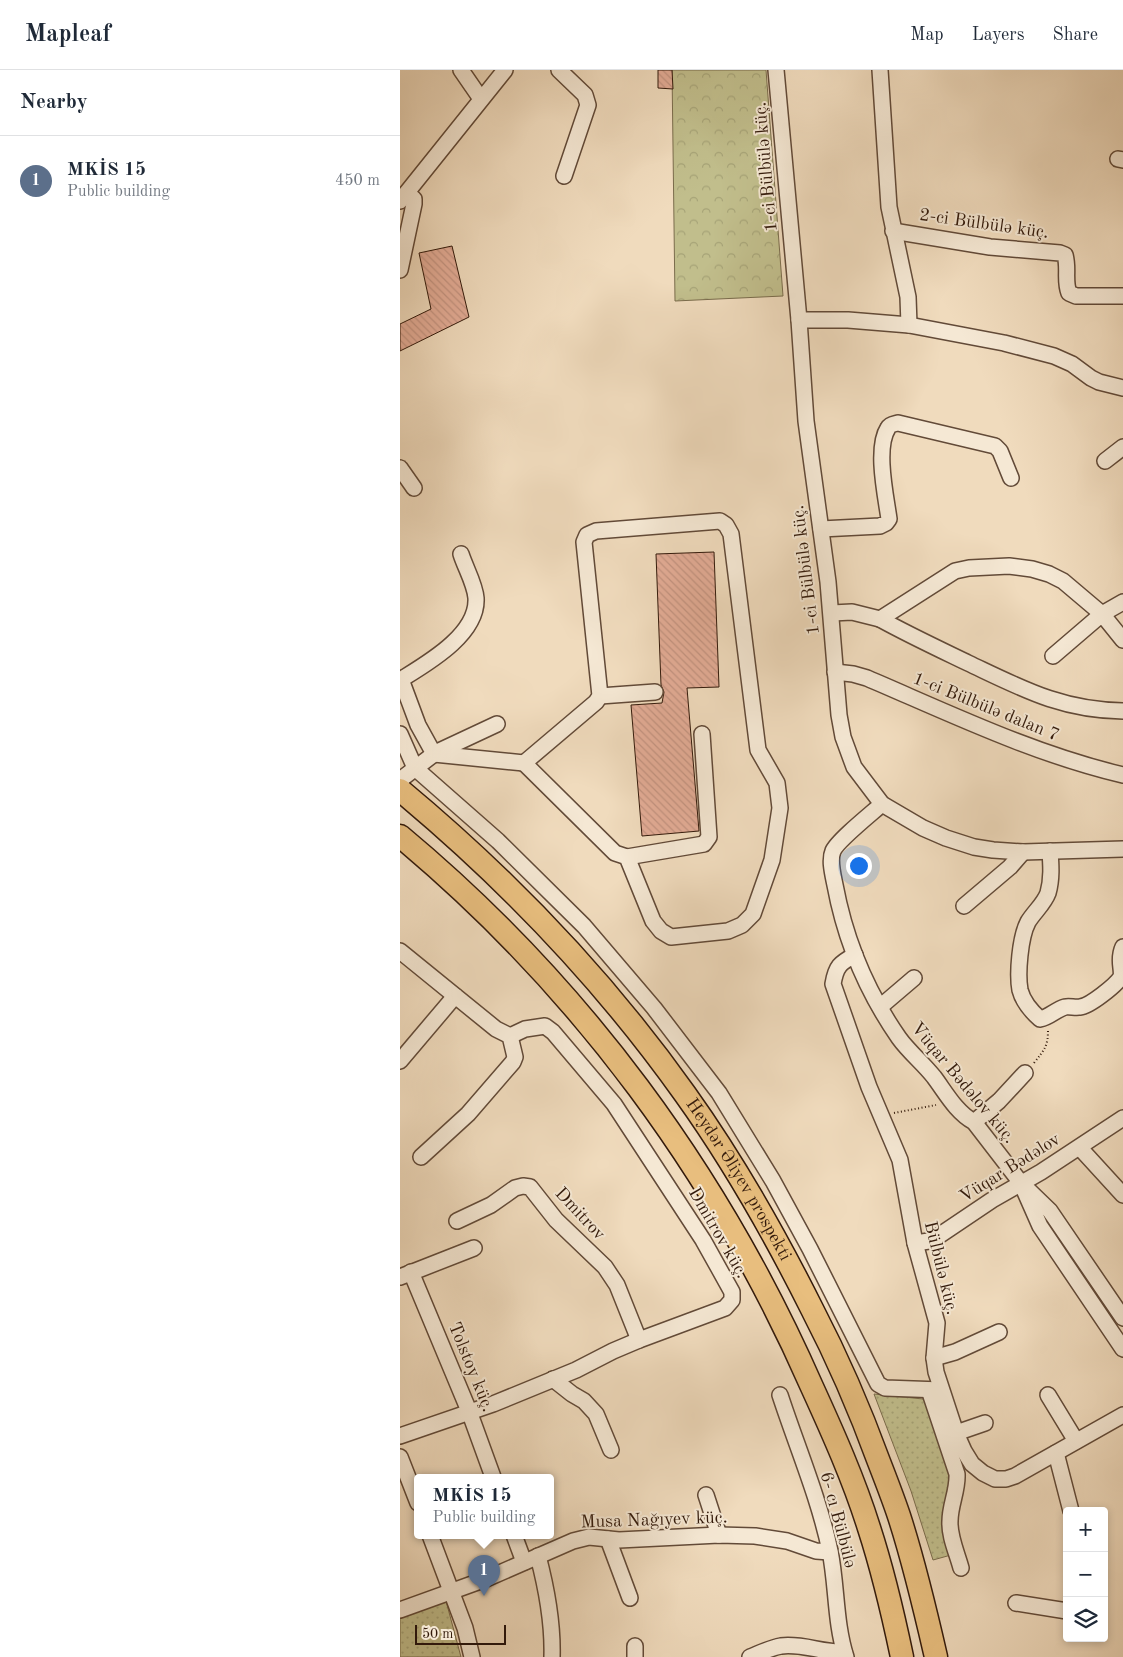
<!DOCTYPE html>
<meta charset="utf-8">
<style>
:root{--surface:#fff;--page:#f6f6f7;--text:#1f2937;--muted:#747a83;--line:#e0e1e3;--accent:#7c3aed}
body{margin:0;font-family:"Old Standard TT",serif;background:var(--page);color:var(--text)}
.controls{position:absolute;right:15px;bottom:15px;display:grid;overflow:hidden;border-radius:5px;box-shadow:0 2px 8px #0003}
.controls button{width:45px;height:45px;display:grid;place-items:center;padding:0;border:0;border-bottom:1px solid var(--line);background:var(--surface);color:var(--text);font:25px sans-serif}
.scale{position:absolute;left:15px;bottom:12px;width:91px;box-sizing:border-box;padding-left:5px;border:2px solid #331a0b;border-top:0;font-size:14px;line-height:18px;white-space:nowrap;color:#331a0b;-webkit-text-stroke:4px #f5e8d4;paint-order:stroke}
.you{position:absolute;left:458px;top:795px;width:18px;height:18px;margin:-12px;border:4px solid #fff;border-radius:50%;background:#1a73e8;box-shadow:0 0 0 8px #1a73e833}
.badge{display:grid;place-items:center;width:32px;height:32px;border-radius:50%;background:var(--accent);color:#fff;font-size:16px;font-weight:700}
.pin{position:absolute;translate:-50% -41px;filter:drop-shadow(0 1px 2px #0008)}
.pin::after{content:'';position:absolute;top:26px;width:18px;height:15px;background:inherit;clip-path:polygon(0 0,100% 0,50% 100%)}
.popup{position:absolute;left:14px;top:1404px;width:140px;height:65px;box-sizing:border-box;display:grid;place-content:center;border-radius:5px;background:var(--surface);filter:drop-shadow(0 1px 4px #0005);font-size:16px;white-space:nowrap;color:var(--muted)}
.popup b{font-size:19px;color:var(--text)}
.popup::after{content:'';position:absolute;left:50%;top:100%;margin-left:-10px;border:10px solid transparent;border-top-color:var(--surface)}
.list{margin:0;padding:0;list-style:none}
h2{display:flex;justify-content:space-between;align-items:center;height:65px;margin:0;padding:0 20px;font-size:21px}
h2 small{font-size:16px;font-weight:400;color:var(--muted)}
.list li{display:grid;grid-template-columns:32px 1fr auto;gap:15px;align-items:center;box-sizing:border-box;height:90px;padding:0 20px;border-top:1px solid var(--line)}
.list b{display:block;font-size:19px;white-space:nowrap}
.list p{margin:0;font-size:16px;white-space:nowrap;color:var(--muted)}
.list em{font-size:16px;font-style:normal;color:var(--muted)}
.icon{flex:none;width:28px;height:28px;fill:none;stroke:currentColor;stroke-width:2;stroke-linecap:round;stroke-linejoin:round}
.map{position:relative;flex:none;width:723px;height:1587px;overflow:hidden}
header{display:flex;align-items:center;gap:30px;box-sizing:border-box;height:70px;padding:0 25px;background:var(--surface);border-bottom:1px solid var(--line)}
header strong{font-size:24px}
nav{display:flex;gap:28px;margin-inline-start:auto;font-size:18px}
main{display:flex}
aside{flex:1;background:var(--surface)}
.map>svg:first-child{display:block}
.forest{fill:url(#forest-crowns);stroke:#7a6c4c}
.park{fill:url(#park-dots);stroke:#7a6c4c}
.building{fill:url(#building-back-hatch);stroke:#331a0b}
.lines{fill:none;stroke-linecap:round;stroke-linejoin:round}
.minor-casing{stroke:#624a38;stroke-width:18}
.highway-casing{stroke:#331a0b;stroke-width:25}
.path{stroke:#331a0b;stroke-width:2;stroke-dasharray:1 2.5;stroke-linecap:butt}
.minor{stroke:#f5e8d4;stroke-width:15}
.highway{stroke:#e8be7e;stroke-width:22}
.labels{text-anchor:middle;dominant-baseline:central;stroke-width:4;stroke-linejoin:round;paint-order:stroke}
.street-label{font-size:18px;fill:#331a0b;stroke:#f5e8d4}
</style>
<header>
<strong>Mapleaf</strong>
<nav><a>Map</a><a>Layers</a><a>Share</a></nav>
</header>
<main>
<aside>
<h2>Nearby<small></small></h2>
<ul class="list">
<li><span class="badge" style="background:#5c6f8a">1</span><div><b>MKİS 15</b><p>Public building</p></div><em>450 m</em></li>
</ul>
</aside>
<div class="map">
<svg width="723" height="1587" viewBox="0 0 723 1587">
<defs>
<pattern id="forest-crowns" width="20" height="18" patternUnits="userSpaceOnUse" patternTransform="scale(1.25)"><rect width="20" height="18" fill="#c1be8c"/><path d="M2 6a3 3 0 1 1 6 0M12 15a3 3 0 1 1 6 0" fill="none" stroke="#a6a377"/></pattern>
<pattern id="park-dots" width="8" height="8" patternUnits="userSpaceOnUse" patternTransform="scale(1.25)"><rect width="8" height="8" fill="#c1be8c"/><path d="M2 2h.1M6 6h.1" fill="none" stroke="#a6a377" stroke-width="1.8" stroke-linecap="round"/></pattern>
<pattern id="building-back-hatch" width="6" height="6" patternUnits="userSpaceOnUse" patternTransform="scale(1.25)"><rect width="6" height="6" fill="#e3ac96"/><path d="M-1 5l2 2M0 0l6 6M5-1l2 2" fill="none" stroke="#c39380"/></pattern>
</defs>
<rect width="100%" height="100%" fill="#f0dbbd"/>
<filter id="stains"><feTurbulence type="fractalNoise" baseFrequency=".004" numOctaves="4"/><feColorMatrix values="0 0 0 0 .2 0 0 0 0 .09 0 0 0 0 .02 0 0 0 .5 -.17"/></filter>
<radialGradient id="worn" r=".72"><stop offset=".6" stop-color="#630" stop-opacity="0"/><stop offset="1" stop-color="#630" stop-opacity=".3"/></radialGradient>
<!-- forest -->
<path class="forest" d="M272 0H366L383 226 275 231Z"/>
<!-- park -->
<g class="park">
<path d="M474 1324 523 1329 530 1335 553 1408 551 1485 533 1490 511 1421Z"/>
<path d="M46 1531 61 1587H0V1547Z"/>
</g>
<!-- building -->
<g class="building">
<path d="M258 0H272L273 19 258 18Z"/>
<path d="M52 176 69 247 0 281V254L31 239 19 183Z"/>
<path d="M314 482 319 617 287 618 299 761 242 766 231 635 262 633 264 622 261 615 256 484Z"/>
</g>
<g class="lines">
<!-- minor casing -->
<g class="minor-casing">
<g id="minor">
<path d="M61 0 81 29"/>
<path d="M159 0 185 25 188 35 164 106"/>
<path d="M376 0 399 250 406 351 428 512 439 645 443 667 454 697 482 734 523 758 546 768 574 777 593 780 623 782 723 779"/>
<path d="M480 0 489 137 508 227 509 255"/>
<path d="M718 89 723 90"/>
<path d="M0 131 105 0"/>
<path d="M493 161 590 177 660 183 665 185C669 198 664 211 669 223L676 226H723"/>
<path d="M0 200 14 134V129L7 123"/>
<path d="M399 250H448L509 255 604 273 654 286 672 294 691 308 699 312 723 318"/>
<path d="M705 391 723 377"/>
<path d="M0 398 14 418"/>
<path d="M421 459 480 456 486 453 489 449C486 427 475 378 488 358 490 354 494 354 498 353L595 376 600 381 611 408"/>
<path d="M432 543 452 542 480 549 555 501 569 498 609 496 632 499 649 504 663 511 702 544 723 532"/>
<path d="M480 549C509 565 539 579 568 593 623 619 661 640 723 641"/>
<path d="M653 586 702 544 723 570"/>
<path d="M435 602 453 604 467 608C551 644 634 684 723 705"/>
<path d="M200 626 255 622"/>
<path d="M0 664 15 698 98 771 184 856 254 938 319 1023 373 1111 410 1179 478 1314 485 1318 541 1320"/>
<path d="M35 683 97 654"/>
<path d="M34 684 124 693"/>
<path d="M0 710 34 684 18 655 2 612 5 607C31 591 78 563 76 528 75 514 65 497 61 484"/>
<path d="M482 734C472 743 437 771 433 781 429 790 433 805 435 815 445 869 467 922 499 968 509 982 523 993 534 1007 546 1023 556 1042 574 1052L621 1113 650 1141 723 1248"/>
<path d="M650 781C651 795 652 809 648 823 644 834 634 842 628 852 620 867 617 904 620 920 623 932 631 941 640 949 650 947 655 940 665 937 670 936 675 938 680 937 690 936 716 915 721 907 723 899 717 890 723 877"/>
<path d="M227 787 253 851 261 861 271 867 328 861 342 855 353 844 372 790 380 738 377 713 358 680 331 464 326 455 320 451 196 461 187 465 184 472 200 626 196 632 124 693 215 783 227 787 304 774 309 767 302 664"/>
<path d="M564 836 610 797 623 782"/>
<path d="M0 881 96 959 110 966 115 987 113 992 68 1044 21 1087"/>
<path d="M455 885C440 893 436 896 433 914L469 1017 500 1090 515 1173 537 1253 534 1288 536 1302 556 1363 564 1381 572 1394 583 1403 595 1409H606L615 1406 723 1345"/>
<path d="M480 937 514 908"/>
<path d="M0 991 55 926"/>
<path d="M574 1052 599 1031 625 1003"/>
<path d="M680 1078 723 1125"/>
<path d="M625 1122 640 1156 723 1279"/>
<path d="M57 1151 91 1135 115 1118 123 1116 130 1117 156 1150 205 1197 217 1215 239 1270"/>
<path d="M515 1173 529 1171 537 1167 592 1130 641 1102 723 1048"/>
<path d="M11 1202 69 1341 93 1407"/>
<path d="M0 1207 74 1178"/>
<path d="M534 1288 555 1282 599 1262"/>
<path d="M153 1309 172 1324 184 1331 196 1344 211 1380"/>
<path d="M529 1320 557 1404C558 1420 550 1435 550 1451 549 1466 557 1483 561 1498"/>
<path d="M380 1325C397 1377 419 1428 430 1481 437 1516 435 1553 446 1587"/>
<path d="M648 1325 676 1371"/>
<path d="M556 1363 585 1353"/>
<path d="M0 1366 93 1334 176 1300 213 1281 239 1270 325 1238 332 1230V1222L303 1170 214 1034 153 962 145 956 125 959 110 966"/>
<path d="M656 1383 671 1441"/>
<path d="M0 1387 18 1433"/>
<path d="M306 1425 319 1465"/>
<path d="M30 1465 65 1558 72 1587"/>
<path d="M114 1465 124 1492"/>
<path d="M208 1469 230 1528"/>
<path d="M138 1486C147 1520 153 1552 152 1587"/>
<path d="M616 1533 667 1541"/>
<path d="M0 1540 86 1509 173 1471 189 1467 219 1470 319 1465 355 1466 387 1471 416 1481 430 1482"/>
<path d="M235 1587V1576"/>
<path d="M350 1587C360 1583 370 1578 381 1576 402 1573 423 1583 444 1582"/>
</g>
</g>
<!-- highway casing -->
<g class="highway-casing">
<g id="highway">
<path id="s1" d="M0 720C107 809 204 910 285 1024 333 1091 375 1165 412 1239 438 1289 460 1340 479 1392 486 1410 493 1428 499 1446 514 1492 525 1539 536 1587"/>
<path d="M0 766C180 916 318 1103 412 1317 433 1363 454 1410 469 1458 483 1501 493 1544 502 1587"/>
</g>
</g>
<!-- path -->
<g class="path">
<path d="M634 993C644 980 648 977 648 960"/>
<path d="M494 1043 536 1035"/>
</g>
<!-- minor -->
<use href="#minor" class="minor"/>
<!-- highway -->
<use href="#highway" class="highway"/>
</g>
<g class="labels">
<!-- street labels -->
<g class="street-label">
<text transform="translate(366 97) rotate(-95)">1-ci Bülbülə küç.</text>
<text transform="translate(584 154) rotate(8)">2-ci Bülbülə küç.</text>
<text transform="translate(406 500) rotate(-97)">1-ci Bülbülə küç.</text>
<text transform="translate(586 637) rotate(22)">1-ci Bülbülə dalan 7</text>
<text transform="translate(563 1013) rotate(50)">Vüqar Bədəlov küç.</text>
<text transform="translate(610 1098) rotate(-32)">Vüqar Bədəlov</text>
<text stroke="none"><textPath href="#s1" startOffset="519">Heydər Əliyev prospekti</textPath></text>
<text transform="translate(180 1144) rotate(47)">Dmitrov</text>
<text transform="translate(318 1163) rotate(60)">Dmitrov küç.</text>
<text transform="translate(541 1198) rotate(76)">Bülbülə küç.</text>
<text transform="translate(71 1297) rotate(68)">Tolstoy küç.</text>
<text transform="translate(254 1450) rotate(-2)">Musa Nağıyev küç.</text>
<text transform="translate(438 1450) rotate(75)">6- cı Bülbülə</text>
</g>
</g>
<rect width="100%" height="100%" filter="url(#stains)"/>
<rect width="100%" height="100%" fill="url(#worn)"/>
</svg>
<div class="controls">
<button>+</button>
<button>−</button>
<button><svg class="icon" aria-label="layers" viewBox="0 0 24 24"><path d="M12 4l9 5-9 5-9-5zM3 14l9 5 9-5"/></svg></button>
</div>
<div class="scale">50 m</div>
<div class="you"></div>
<div class="pin badge" style="left:84px;top:1526px;background:#5c6f8a">1</div>
<div class="popup"><b>MKİS 15</b>Public building</div>
</div>
</main>
